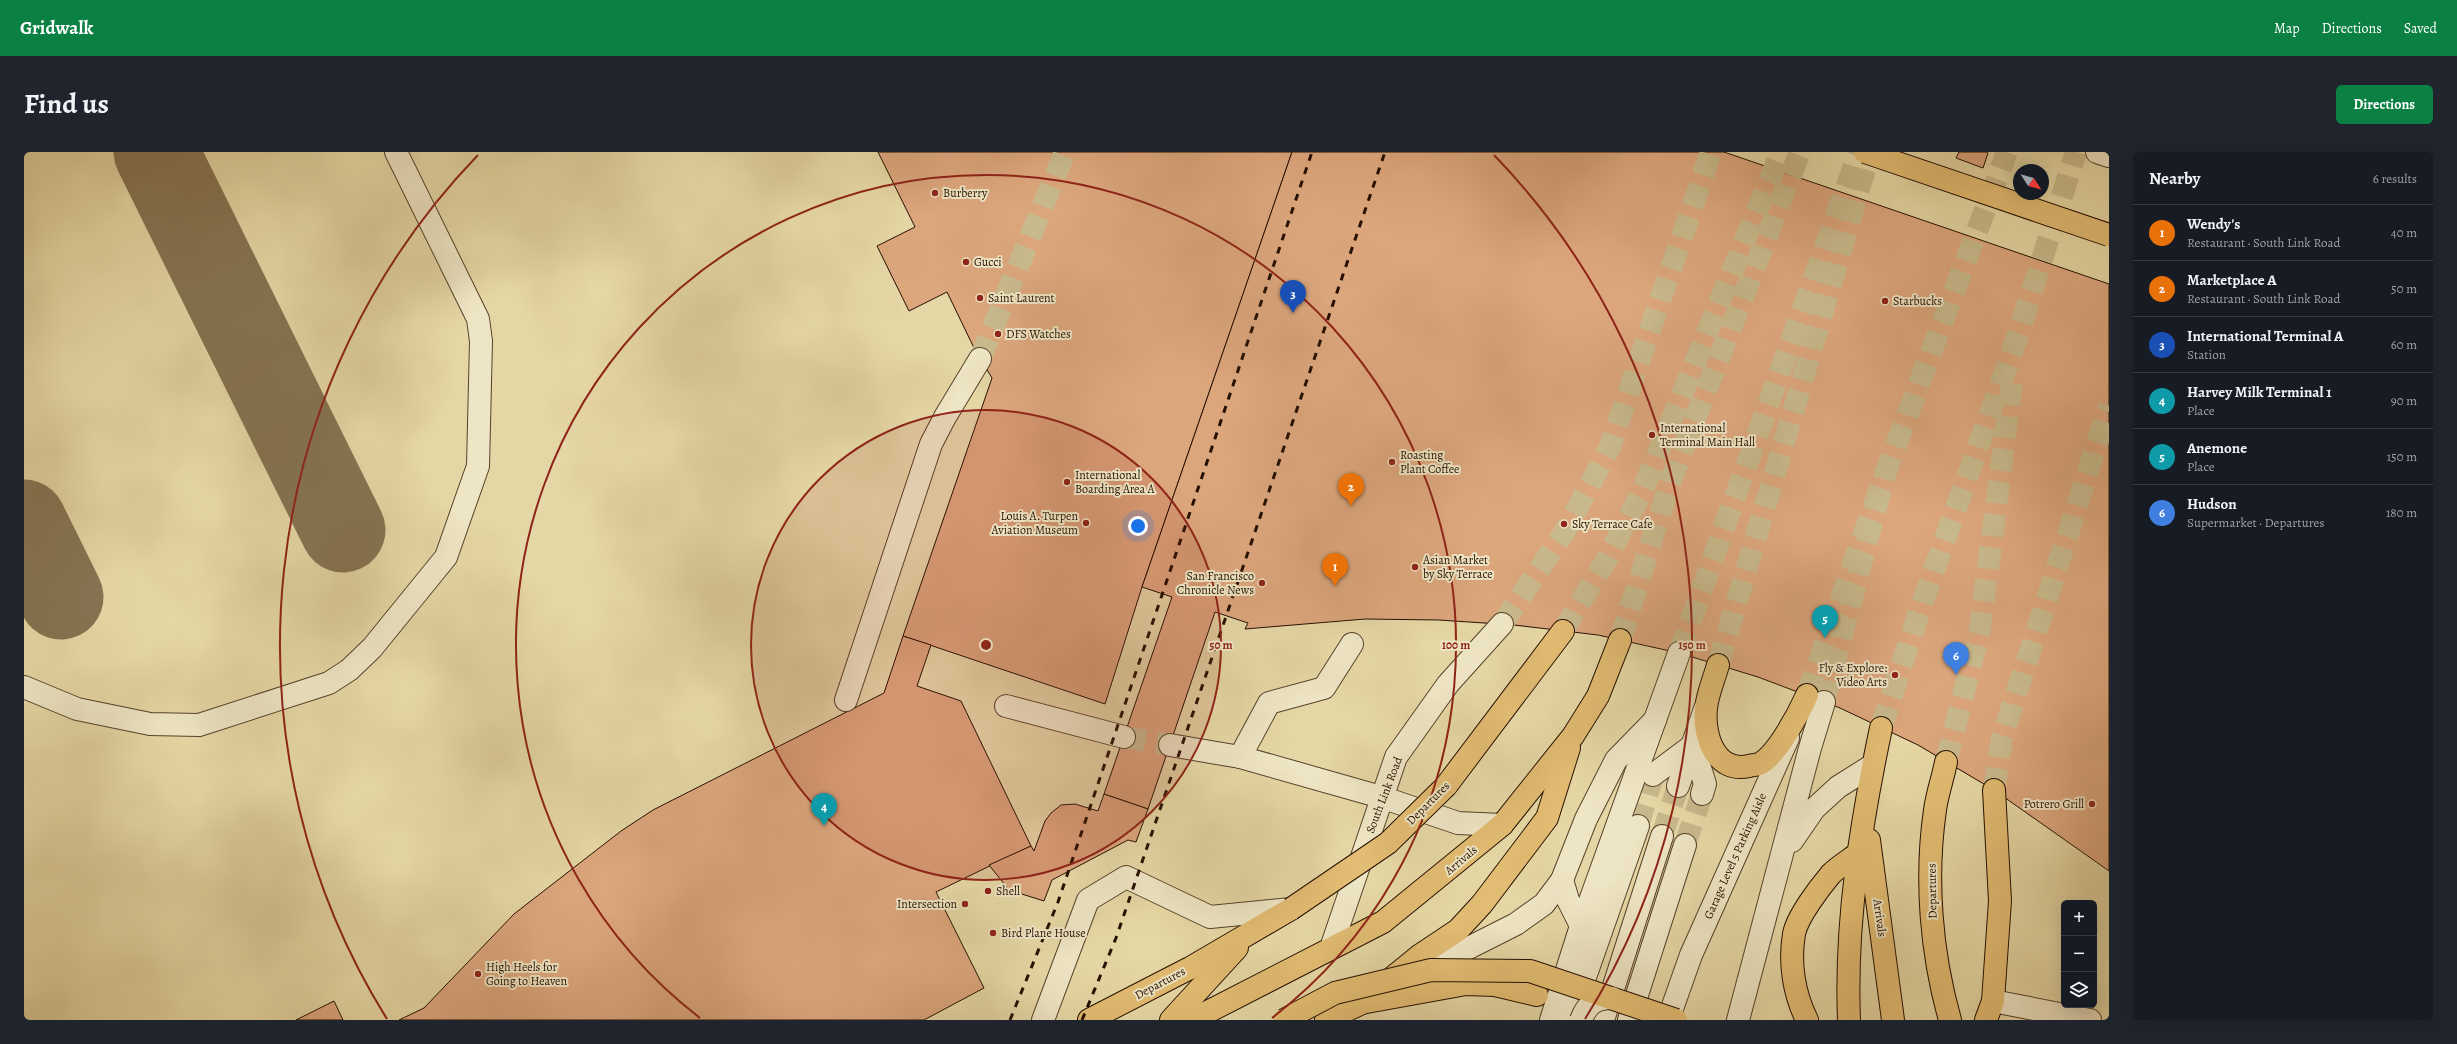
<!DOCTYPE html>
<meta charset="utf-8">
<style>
:root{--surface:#171b24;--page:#20242c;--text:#f1f3f6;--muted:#9ea1a6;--line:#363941;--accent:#0b8043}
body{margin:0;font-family:Alegreya,serif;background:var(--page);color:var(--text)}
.controls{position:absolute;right:12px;bottom:12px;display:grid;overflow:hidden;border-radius:6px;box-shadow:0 4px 16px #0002}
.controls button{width:36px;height:36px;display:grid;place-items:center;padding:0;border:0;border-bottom:1px solid var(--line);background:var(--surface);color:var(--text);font:20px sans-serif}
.compass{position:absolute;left:1989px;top:12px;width:36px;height:36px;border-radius:50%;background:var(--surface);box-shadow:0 4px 16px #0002;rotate:126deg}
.you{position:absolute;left:1114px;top:374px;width:14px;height:14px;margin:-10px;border:3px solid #fff;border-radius:50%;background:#1a73e8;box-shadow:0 0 0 6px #1a73e833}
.badge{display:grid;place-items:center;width:26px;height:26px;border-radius:50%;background:var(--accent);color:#fff;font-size:13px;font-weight:700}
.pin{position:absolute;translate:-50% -33px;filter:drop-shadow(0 1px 2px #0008)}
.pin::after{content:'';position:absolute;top:21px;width:14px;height:12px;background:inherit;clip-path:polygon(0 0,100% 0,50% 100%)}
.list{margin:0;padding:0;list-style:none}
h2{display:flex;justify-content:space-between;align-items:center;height:52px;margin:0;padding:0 16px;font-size:17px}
h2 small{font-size:13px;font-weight:400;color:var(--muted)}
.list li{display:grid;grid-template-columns:26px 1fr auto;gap:12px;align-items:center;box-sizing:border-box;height:56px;padding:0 16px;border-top:1px solid var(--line)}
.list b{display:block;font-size:15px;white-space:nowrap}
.list p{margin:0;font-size:13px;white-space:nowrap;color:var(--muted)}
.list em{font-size:13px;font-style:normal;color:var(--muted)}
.icon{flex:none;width:22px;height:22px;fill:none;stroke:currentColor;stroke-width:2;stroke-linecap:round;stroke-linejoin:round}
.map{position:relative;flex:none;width:2085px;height:868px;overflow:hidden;border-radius:6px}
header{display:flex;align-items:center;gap:24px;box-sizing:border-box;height:56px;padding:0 20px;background:var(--accent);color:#fff}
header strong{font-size:19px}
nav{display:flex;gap:22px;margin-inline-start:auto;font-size:14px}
.intro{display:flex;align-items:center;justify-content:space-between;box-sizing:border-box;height:96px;padding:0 24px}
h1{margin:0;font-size:28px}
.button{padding:10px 18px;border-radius:6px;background:var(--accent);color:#fff;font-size:14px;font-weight:700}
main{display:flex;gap:24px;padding:0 24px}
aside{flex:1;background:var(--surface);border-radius:6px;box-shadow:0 4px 16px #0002}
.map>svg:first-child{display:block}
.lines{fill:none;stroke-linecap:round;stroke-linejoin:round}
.taxiway{stroke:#867453;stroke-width:85}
.building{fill:#dca67d;stroke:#261001}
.minor-tunnel{stroke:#c8b98c;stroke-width:22;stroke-dasharray:22 11;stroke-linecap:butt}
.major-tunnel{stroke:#c8b98c;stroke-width:22;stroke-dasharray:22 11;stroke-linecap:butt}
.minor-casing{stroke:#56422a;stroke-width:24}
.major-casing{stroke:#261001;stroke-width:24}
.minor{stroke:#eee5c4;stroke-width:22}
.major{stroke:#e2bc72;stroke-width:22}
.rail{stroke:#261001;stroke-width:3;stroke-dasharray:7 7;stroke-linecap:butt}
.minor-bridge-casing{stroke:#56422a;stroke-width:24;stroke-linecap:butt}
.major-bridge-casing{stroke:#261001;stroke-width:24;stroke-linecap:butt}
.minor-bridge{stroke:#eee5c4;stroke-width:22}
.major-bridge{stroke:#e2bc72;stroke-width:22}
.ring{fill:none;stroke:#8f2418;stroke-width:2}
.poi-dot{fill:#8f2418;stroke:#eee5c4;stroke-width:1.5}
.labels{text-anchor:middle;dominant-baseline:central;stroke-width:4;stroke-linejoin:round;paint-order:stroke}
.poi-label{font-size:12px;fill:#261001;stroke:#eee5c4;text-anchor:start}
.street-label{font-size:12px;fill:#261001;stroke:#eee5c4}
.centre{fill:#8f2418;stroke:#eee5c4;stroke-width:2}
.ring-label{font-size:12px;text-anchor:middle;font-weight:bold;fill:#8f2418;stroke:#eee5c4;stroke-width:4;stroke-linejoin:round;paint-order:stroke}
</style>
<header>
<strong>Gridwalk</strong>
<nav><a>Map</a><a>Directions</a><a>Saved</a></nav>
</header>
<div class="intro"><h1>Find us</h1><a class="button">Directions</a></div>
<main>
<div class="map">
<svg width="2085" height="868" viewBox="0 0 2085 868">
<rect width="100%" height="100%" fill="#e5d7a5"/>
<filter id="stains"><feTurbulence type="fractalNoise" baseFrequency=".005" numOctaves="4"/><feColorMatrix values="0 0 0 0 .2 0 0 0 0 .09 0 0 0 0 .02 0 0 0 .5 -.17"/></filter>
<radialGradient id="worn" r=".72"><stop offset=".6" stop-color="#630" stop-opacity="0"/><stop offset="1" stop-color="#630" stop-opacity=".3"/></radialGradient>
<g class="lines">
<!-- taxiway -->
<g class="taxiway">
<path d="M132 0 319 378"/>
<path d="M0 370 37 445"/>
</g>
</g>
<!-- building -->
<g class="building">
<path d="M854 0H1268L1118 435 1081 552 879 484 968 226 951 198 923 140 885 159 853 94 891 75Z"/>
<path d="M1268 0H1700L2085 132V719L1970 638 1894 593 1816 556 1734 525 1655 501 1574 483 1490 473 1415 468 1341 467 1221 477 1224 471 1191 460 1124 657 1080 642 1148 445 1118 435Z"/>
<path d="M1935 0H1963L1964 1 1959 16 1932 6Z"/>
<path d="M879 484 907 493 893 534 937 549 1007 694 912 740 960 836 900 868H375L400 856 490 762 597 679 629 658 860 541Z"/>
<path d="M1080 642 1124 657 1112 690 1104 688 1028 728 1020 749 985 738 965 713 1007 694 1010 699 1021 669 1027 661 1037 653 1051 652 1074 659Z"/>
<path d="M310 849 319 868H272Z"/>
</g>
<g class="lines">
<!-- minor-tunnel -->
<g class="minor-tunnel">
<path d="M956 207 1041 0"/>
<path d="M1478 472 1540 381 1585 297 1687 0"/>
<path d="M1655 501 1835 0"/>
<path d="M1800 550 1861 322"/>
<path d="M1100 585 1146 593"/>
<path d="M1614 674 1629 623"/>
<path d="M1638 684 1654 634"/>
<path d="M1661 693 1678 642"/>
</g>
<!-- major-tunnel -->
<g class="major-tunnel">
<path d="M1539 479 1581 410 1618 340 1757 0"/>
<path d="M1596 488 1647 328 1776 0"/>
<path d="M1694 513 1846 0"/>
<path d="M1783 543 1861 322 1983 0"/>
<path d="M1857 576 1895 460 1995 180 2052 0"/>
<path d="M1922 610 1956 477 1989 223"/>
<path d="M1970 638 1978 586 2085 254"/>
</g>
<!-- minor casing -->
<g class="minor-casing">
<g id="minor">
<path d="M2073 0 2085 4"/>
<path d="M0 535 53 557 126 572 175 573 305 531 325 518 348 496 422 405 454 314 457 189 454 167 372 0"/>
<path d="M822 548 907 292 921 265 956 207"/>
<path d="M982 554 1100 585"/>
<path d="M1146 593 1216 605 1245 551 1300 536 1328 492"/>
<path d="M1669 593 1681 632 1678 642"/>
<path d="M1216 605 1357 645 1434 671 1478 673"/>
<path d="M1629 623 1669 593"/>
<path d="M1654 634 1681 557"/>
<path d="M1768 689 1790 657 1814 635 1849 613"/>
<path d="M1538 728 1544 748 1557 774"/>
<path d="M1307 796 1372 605 1424 532 1478 472"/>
<path d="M1397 820 1492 772 1520 752 1538 728 1562 667 1592 608 1631 568"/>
<path d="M1969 849 2066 868"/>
<path d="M1019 868 1064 748 1102 725 1186 765 1267 757"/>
<path d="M1527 868 1557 774 1655 501"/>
<path d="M1546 868 1614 674"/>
<path d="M1579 868 1638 684"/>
<path d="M1605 868 1661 693"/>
<path d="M1644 868 1667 803 1764 586"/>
<path d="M1714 868 1786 596 1800 550"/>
</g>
</g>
<!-- major casing -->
<g class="major-casing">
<g id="major">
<path d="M1694 513C1690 527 1683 543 1682 557 1679 584 1692 622 1725 614 1729 613 1734 613 1737 611 1754 601 1775 561 1783 543"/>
<path d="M1922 610C1919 626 1913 642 1911 658 1901 727 1907 801 1926 868"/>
<path d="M1422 634 1539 479"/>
<path d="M1845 688 1869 868"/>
<path d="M1337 851 1442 832 1471 833 1513 843"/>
<path d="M1065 868 1166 816 1267 757"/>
<path d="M1147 868 1213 796"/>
<path d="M1168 868 1359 770 1478 673 1549 584 1574 544 1596 488"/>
<path d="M1302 868 1336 852 1395 804 1434 778 1458 752 1523 666 1545 596"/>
<path d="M1783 868C1770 842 1765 811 1770 782 1773 765 1796 735 1807 722 1815 714 1827 707 1836 700"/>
<path d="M1825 868C1821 770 1837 671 1857 576"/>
<path d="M1962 868 1969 849 1976 749 1970 638"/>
</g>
</g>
<!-- minor -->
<use href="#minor" class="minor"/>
<!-- major -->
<use href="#major" class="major"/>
<!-- rail -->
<g class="rail">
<path d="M986 868 1034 750 1288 0"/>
<path d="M1058 868 1092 786 1361 0"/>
</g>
<!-- minor-bridge casing -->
<g class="minor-bridge-casing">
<path id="minor-bridge" d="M1557 868C1563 852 1571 846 1588 846"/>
</g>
<!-- major-bridge casing -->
<g class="major-bridge-casing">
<g id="major-bridge">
<path d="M1841 0 2085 83"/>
<path d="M1267 757 1364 691 1422 634"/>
<path d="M1260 868 1311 841 1407 818 1506 819 1652 868"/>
</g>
</g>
<!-- minor-bridge -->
<use href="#minor-bridge" class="minor-bridge"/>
<!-- major-bridge -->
<use href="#major-bridge" class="major-bridge"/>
</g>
<!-- distance rings -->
<circle cx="962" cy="493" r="235" fill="#8f2418" fill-opacity=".12"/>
<g class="ring">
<circle cx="962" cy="493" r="235"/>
<path d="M676 866A470 470 0 1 1 1248 866"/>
<path d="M363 867A706 706 0 0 1 454 3M1470 3A706 706 0 0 1 1561 867"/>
</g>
<!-- markers -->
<g class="poi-dot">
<circle cx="911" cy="41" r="4"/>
<circle cx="942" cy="110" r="4"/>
<circle cx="956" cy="146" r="4"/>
<circle cx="1861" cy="149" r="4"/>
<circle cx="974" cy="182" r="4"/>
<circle cx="1628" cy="283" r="4"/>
<circle cx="1368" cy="310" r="4"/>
<circle cx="1043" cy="330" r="4"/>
<circle cx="1062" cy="371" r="4"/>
<circle cx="1540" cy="372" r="4"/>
<circle cx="1391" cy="415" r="4"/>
<circle cx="1238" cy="431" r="4"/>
<circle cx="1871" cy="523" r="4"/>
<circle cx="2068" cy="652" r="4"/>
<circle cx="964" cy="739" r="4"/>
<circle cx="941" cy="752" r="4"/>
<circle cx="969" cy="781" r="4"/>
<circle cx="454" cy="822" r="4"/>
</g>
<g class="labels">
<!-- poi labels -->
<g class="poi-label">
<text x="919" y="41">Burberry</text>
<text x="950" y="110">Gucci</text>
<text x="964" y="146">Saint Laurent</text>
<text x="1869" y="149">Starbucks</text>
<text x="982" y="182">DFS Watches</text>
<text x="1636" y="276">International<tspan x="1636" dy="14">Terminal Main Hall</tspan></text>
<text x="1376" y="303">Roasting<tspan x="1376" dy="14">Plant Coffee</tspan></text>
<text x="1051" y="323">International<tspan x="1051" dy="14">Boarding Area A</tspan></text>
<text x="1054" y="364" text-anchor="end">Louis A. Turpen<tspan x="1054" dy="14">Aviation Museum</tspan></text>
<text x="1548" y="372">Sky Terrace Cafe</text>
<text x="1399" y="408">Asian Market<tspan x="1399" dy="14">by Sky Terrace</tspan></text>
<text x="1230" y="424" text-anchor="end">San Francisco<tspan x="1230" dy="14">Chronicle News</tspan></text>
<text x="1863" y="516" text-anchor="end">Fly &amp; Explore:<tspan x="1863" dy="14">Video Arts</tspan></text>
<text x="2060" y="652" text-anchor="end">Potrero Grill</text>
<text x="972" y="739">Shell</text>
<text x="933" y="752" text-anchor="end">Intersection</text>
<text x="977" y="781">Bird Plane House</text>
<text x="462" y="815">High Heels for<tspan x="462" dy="14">Going to Heaven</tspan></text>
</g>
<!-- street labels -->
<g class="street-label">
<text transform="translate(1360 643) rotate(-69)">South Link Road</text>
<text transform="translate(1404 651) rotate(-45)">Departures</text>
<text transform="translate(1711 704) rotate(-66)">Garage Level 5 Parking Aisle</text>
<text transform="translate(1437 708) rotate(-40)">Arrivals</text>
<text transform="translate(1908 739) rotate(-91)">Departures</text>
<text transform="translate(1856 766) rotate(82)">Arrivals</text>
<text transform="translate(1136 831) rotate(-28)">Departures</text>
</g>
</g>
<circle cx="962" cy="493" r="6" class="centre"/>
<g class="ring-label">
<text x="1197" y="497">50 m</text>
<text x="1432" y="497">100 m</text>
<text x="1668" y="497">150 m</text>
</g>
<rect width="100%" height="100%" filter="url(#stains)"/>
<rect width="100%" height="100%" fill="url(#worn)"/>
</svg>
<div class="controls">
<button>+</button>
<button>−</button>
<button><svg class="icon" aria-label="layers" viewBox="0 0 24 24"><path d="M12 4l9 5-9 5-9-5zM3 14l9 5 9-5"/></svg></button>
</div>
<svg class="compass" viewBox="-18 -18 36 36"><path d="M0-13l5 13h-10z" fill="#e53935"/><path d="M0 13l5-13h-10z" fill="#9ea1a6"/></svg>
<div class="you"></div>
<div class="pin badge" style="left:1311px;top:434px;background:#e8710a">1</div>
<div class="pin badge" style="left:1327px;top:354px;background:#e8710a">2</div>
<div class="pin badge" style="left:1269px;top:161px;background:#1a4fb4">3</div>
<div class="pin badge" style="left:800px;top:674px;background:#0f9aa8">4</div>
<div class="pin badge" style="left:1801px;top:486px;background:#0f9aa8">5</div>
<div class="pin badge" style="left:1932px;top:523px;background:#3f7fe0">6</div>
</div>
<aside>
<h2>Nearby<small>6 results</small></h2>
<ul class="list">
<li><span class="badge" style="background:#e8710a">1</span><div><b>Wendy's</b><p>Restaurant · South Link Road</p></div><em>40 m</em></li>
<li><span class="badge" style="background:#e8710a">2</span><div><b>Marketplace A</b><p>Restaurant · South Link Road</p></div><em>50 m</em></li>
<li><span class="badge" style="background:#1a4fb4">3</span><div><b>International Terminal A</b><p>Station</p></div><em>60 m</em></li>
<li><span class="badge" style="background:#0f9aa8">4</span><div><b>Harvey Milk Terminal 1</b><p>Place</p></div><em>90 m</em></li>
<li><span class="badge" style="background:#0f9aa8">5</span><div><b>Anemone</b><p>Place</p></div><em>150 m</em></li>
<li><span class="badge" style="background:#3f7fe0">6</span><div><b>Hudson</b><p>Supermarket · Departures</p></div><em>180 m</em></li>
</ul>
</aside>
</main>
